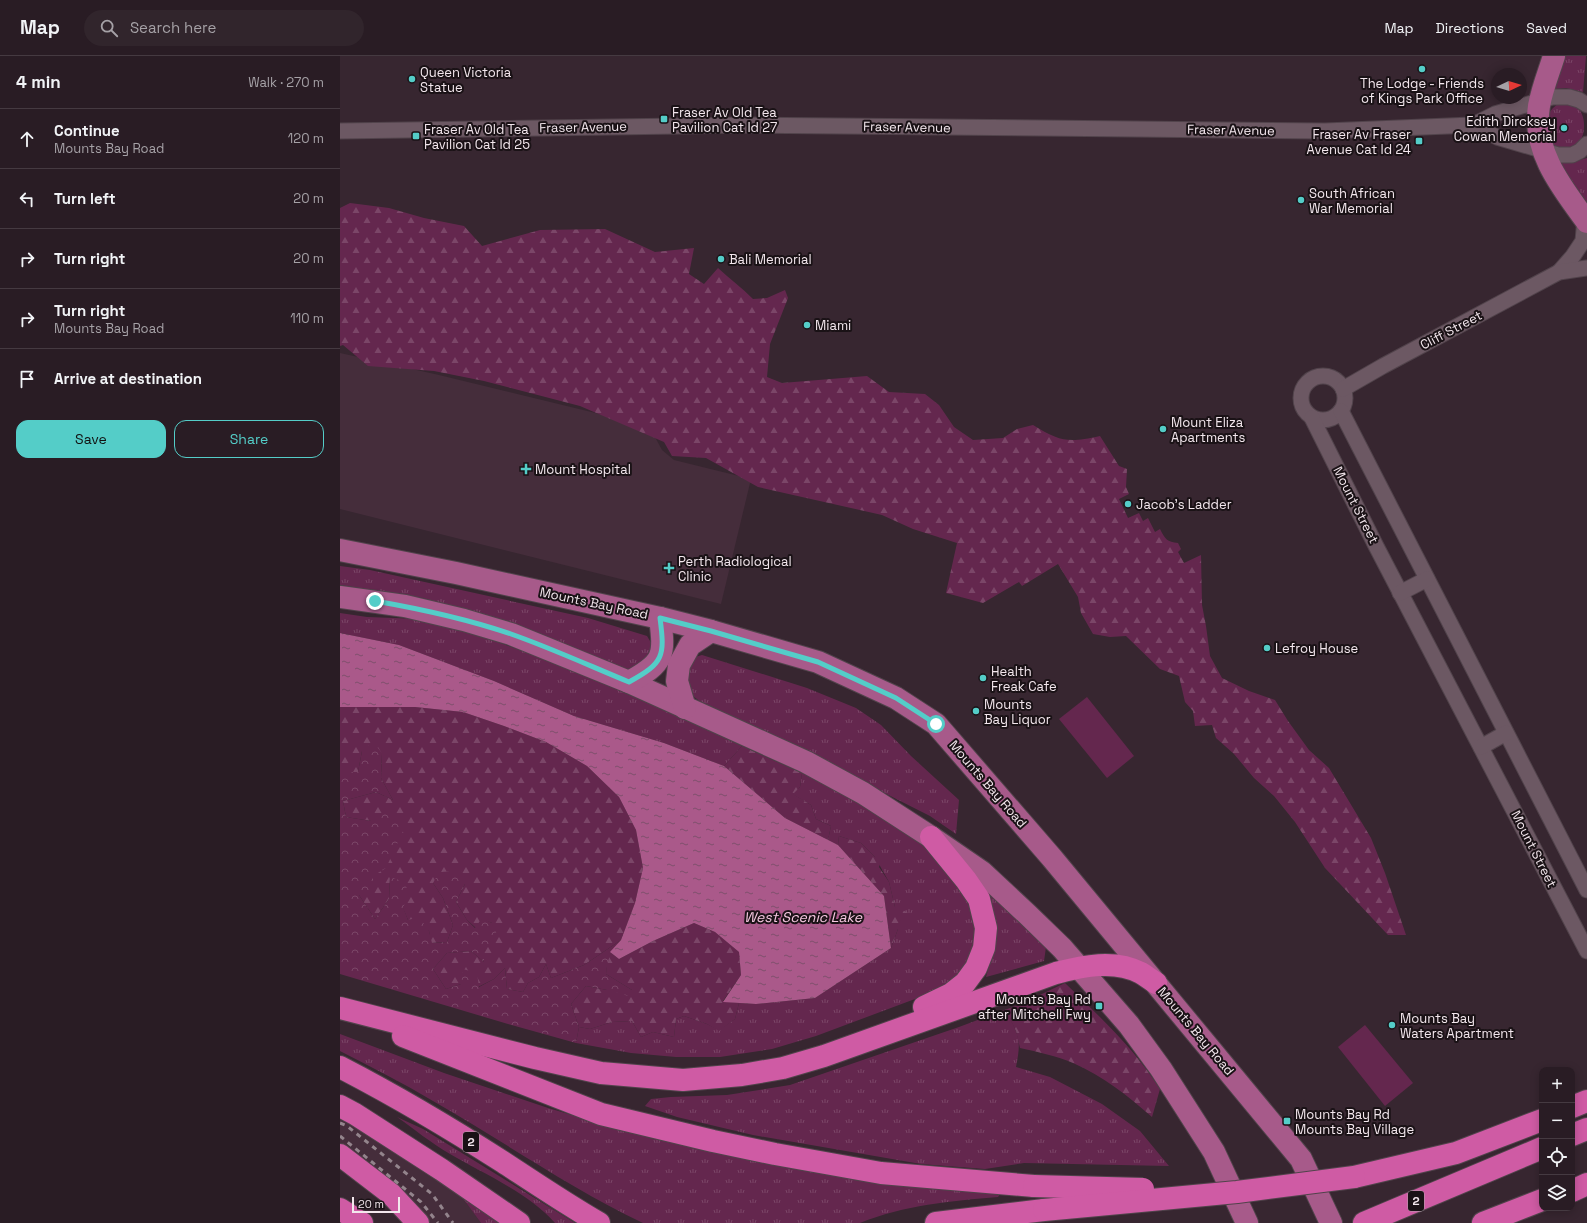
<!DOCTYPE html>
<meta charset="utf-8">
<style>
:root{--surface:#291c24;--page:#31252c;--text:#f1f3f6;--muted:#a5a1a6;--line:#453a41;--accent:#54cdc8}
body{margin:0;font-family:"Space Grotesk",sans-serif;background:var(--page);color:var(--text)}
.controls{position:absolute;right:12px;bottom:12px;display:grid;overflow:hidden;border-radius:8px;box-shadow:0 2px 10px #0003}
.controls button{width:36px;height:36px;display:grid;place-items:center;padding:0;border:0;border-bottom:1px solid var(--line);background:var(--surface);color:var(--text);font:20px sans-serif}
.compass{position:absolute;left:1151px;top:12px;width:36px;height:36px;border-radius:50%;background:var(--surface);box-shadow:0 2px 10px #0003;rotate:86deg}
.scale{position:absolute;left:12px;bottom:10px;width:48px;box-sizing:border-box;padding-left:4px;border:2px solid #f3e7ed;border-top:0;font-size:11px;line-height:14px;white-space:nowrap;color:#f3e7ed;-webkit-text-stroke:3px #1a1216;paint-order:stroke}
.stop{position:absolute;width:12px;height:12px;margin:-9px;border:3px solid #54cdc8;border-radius:50%;background:#fff}
.stop.end{background:#54cdc8;border-color:#fff;box-shadow:0 1px 4px #0008}
.list{margin:0;padding:0;list-style:none}
h2{display:flex;justify-content:space-between;align-items:center;height:52px;margin:0;padding:0 16px;font-size:17px}
h2 small{font-size:13px;font-weight:400;color:var(--muted)}
.list li{display:grid;grid-template-columns:26px 1fr auto;gap:12px;align-items:center;box-sizing:border-box;height:60px;padding:0 16px;border-top:1px solid var(--line)}
.list b{display:block;font-size:15px;white-space:nowrap}
.list p{margin:0;font-size:13px;white-space:nowrap;color:var(--muted)}
.list em{font-size:13px;font-style:normal;color:var(--muted)}
.actions{display:flex;gap:8px;padding:12px 16px}
.actions a{flex:1;padding:9px 0;border:1px solid var(--accent);border-radius:12px;text-align:center;font-size:14px;color:var(--accent)}
.actions .main{background:var(--accent);color:#111}
.icon{flex:none;width:22px;height:22px;fill:none;stroke:currentColor;stroke-width:2;stroke-linecap:round;stroke-linejoin:round}
.map{position:relative;flex:none;width:1247px;height:1167px;overflow:hidden}
header{display:flex;align-items:center;gap:24px;box-sizing:border-box;height:56px;padding:0 20px;background:var(--surface);border-bottom:1px solid var(--line)}
header strong{font-size:19px}
nav{display:flex;gap:22px;margin-inline-start:auto;font-size:14px}
.search{width:280px;height:36px;background:var(--page);display:flex;align-items:center;gap:10px;box-sizing:border-box;padding:0 14px;border-radius:22px;color:var(--muted);font-size:15px}
main{display:flex}
aside{flex:1;background:var(--surface)}
.map>svg:first-child{display:block}
.built{fill:#452d3b}
.grass{fill:url(#grass-tufts)}
.forest{fill:url(#forest-firs)}
.park{fill:url(#park-crowns)}
.pitch{fill:#64274e}
.water{fill:url(#water-ripples)}
.lines{fill:none;stroke-linecap:round;stroke-linejoin:round}
.minor-casing{stroke:#51434b;stroke-width:17}
.primary-casing{stroke:#51434b;stroke-width:24}
.motorway-casing{stroke:#51434b;stroke-width:24}
.minor{stroke:#6c5863;stroke-width:15}
.primary{stroke:#a75a8a;stroke-width:22}
.motorway{stroke:#cf5ba4;stroke-width:22}
.rail{stroke:#93848c;stroke-width:3;stroke-dasharray:5 5;stroke-linecap:butt}
.motorway-bridge-casing{stroke:#51434b;stroke-width:24;stroke-linecap:butt}
.motorway-bridge{stroke:#cf5ba4;stroke-width:22}
.route{stroke:#54cdc8;stroke-width:5}
.poi-dot{fill:#54cdc8;stroke:#1a1216;stroke-width:1.5}
.labels{text-anchor:middle;dominant-baseline:central;stroke-width:4;stroke-linejoin:round;paint-order:stroke}
.shield{fill:#1a1216;stroke:#b2a7ac;stroke-width:1}
.shield-label{font-size:12px;font-weight:bold;fill:#f3e7ed}
.poi-label{font-size:13px;fill:#f3e7ed;stroke:#1a1216;text-anchor:start}
.street-label{font-size:13px;fill:#f3e7ed;stroke:#1a1216}
.water-label{font-size:14px;font-style:italic;fill:#f6c8e1;stroke:#1a1216}
</style>
<header>
<strong>Map</strong>
<div class="search"><svg class="icon" aria-label="search" viewBox="0 0 24 24"><circle cx="10" cy="10" r="6"/><path d="M15 15l6 6"/></svg>Search here</div>
<nav><a>Map</a><a>Directions</a><a>Saved</a></nav>
</header>
<main>
<aside>
<h2>4 min<small>Walk · 270 m</small></h2>
<ul class="list">
<li><svg class="icon" aria-label="ahead" viewBox="0 0 24 24"><path d="M12 20V5M6 11l6-6 6 6"/></svg><div><b>Continue</b><p>Mounts Bay Road</p></div><em>120 m</em></li>
<li><svg class="icon" aria-label="left" viewBox="0 0 24 24"><path d="M17 20v-9H6M10 6l-5 5 5 5"/></svg><div><b>Turn left</b></div><em>20 m</em></li>
<li><svg class="icon" aria-label="right" viewBox="0 0 24 24"><path d="M7 20v-9h11M14 6l5 5-5 5"/></svg><div><b>Turn right</b></div><em>20 m</em></li>
<li><svg class="icon" aria-label="right" viewBox="0 0 24 24"><path d="M7 20v-9h11M14 6l5 5-5 5"/></svg><div><b>Turn right</b><p>Mounts Bay Road</p></div><em>110 m</em></li>
<li><svg class="icon" aria-label="arrive" viewBox="0 0 24 24"><path d="M6 21V4h12l-3 4 3 4H6"/></svg><div><b>Arrive at destination</b></div></li>
</ul>
<div class="actions"><a class="main">Save</a><a>Share</a></div>
</aside>
<div class="map">
<svg width="1247" height="1167" viewBox="0 0 1247 1167">
<defs>
<pattern id="grass-tufts" width="24" height="20" patternUnits="userSpaceOnUse"><rect width="24" height="20" fill="#64274e"/><path d="M3 7l-1-3M5 7V3M7 7l1-3M15 17l-1-3M17 17v-4M19 17l1-3" fill="none" stroke="#7b4668"/></pattern>
<pattern id="forest-firs" width="22" height="20" patternUnits="userSpaceOnUse"><rect width="22" height="20" fill="#64274e"/><path d="M5 1l3.5 6h-7zM16 11l3.5 6h-7z" fill="#7b4668"/></pattern>
<pattern id="park-crowns" width="20" height="18" patternUnits="userSpaceOnUse"><rect width="20" height="18" fill="#64274e"/><path d="M2 6a3 3 0 1 1 6 0M12 15a3 3 0 1 1 6 0" fill="none" stroke="#7b4668"/></pattern>
<pattern id="water-ripples" width="26" height="14" patternUnits="userSpaceOnUse"><rect width="26" height="14" fill="#aa598a"/><path d="M2 4q2-2 4 0t4 0M15 11q2-2 4 0t4 0" fill="none" stroke="#7e506c"/></pattern>
</defs>
<rect width="100%" height="100%" fill="#372630"/>
<!-- built -->
<g class="built">
<path d="M0 297 99 319 309 370 322 394 334 404 411 423 381 548 0 453Z"/>
<path d="M0 1058 119 1137 141 1167H89L0 1087Z"/>
</g>
<!-- grass -->
<g class="grass">
<path d="M1223 0H1246L1243 36 1226 32 1214 33Z"/>
<path d="M1219 47C1224 47 1231 46 1235 49 1247 58 1247 80 1236 91 1205 96 1210 83 1208 58L1213 52Z"/>
<path d="M1247 102V146L1229 125 1219 106H1231Z"/>
<path d="M0 510 30 514 248 562 307 580 313 590 311 603 295 614 282 613 164 566 83 542 0 529Z"/>
<path d="M0 557 27 561 80 563 144 581 218 608 361 670 402 690 384 710 324 687 234 660 154 625 59 589 0 577Z"/>
<path d="M362 599 467 632 516 652 541 669 571 700 619 744 616 778 590 760 487 708 366 650 353 640 345 626 352 602Z"/>
<path d="M462 717 487 728 551 764 597 799 620 830 634 857 636 877 630 901 620 917 599 934 476 980 432 993 380 1001H336L291 997 236 987 239 971 250 973 272 966 292 965 301 981 313 976 334 981 336 963 344 960 367 968 379 974 395 963 399 947 416 948 475 942 551 892 558 873 555 851 549 826 535 801 521 787 499 780 498 789 488 784 491 770 476 763 471 749 452 738 460 731Z"/>
<path d="M639 822 706 891 704 905 646 921 654 892Z"/>
<path d="M683 947 670 963C681 982 680 990 676 1011L710 1021 762 1048 800 1075 829 1110 684 1107 645 1113 581 1108 413 1079 337 1061 305 1050 311 1043 331 1041 387 1039 450 1029 619 971Z"/>
<path d="M0 978 104 1017 208 1052 311 1082 425 1105 662 1135 658 1141C611 1145 564 1149 520 1167H303C230 1132 163 1085 93 1045 63 1027 31 1011 0 995Z"/>
<path d="M57 1061 83 1073 235 1167H215C189 1137 144 1118 110 1098 91 1087 74 1073 57 1061Z"/>
<path d="M119 1137 164 1167H141Z"/>
</g>
<!-- forest -->
<g class="forest">
<path d="M10 147 49 152 84 162 124 170 142 190 200 174 265 173 315 196 354 192 349 218 364 228 378 212C390 223 402 232 413 243L427 242 445 234 448 242 430 288 427 321 442 327 527 320 549 336 585 338 599 349 614 371 633 384 663 382 677 373 693 369C721 386 728 387 760 380L779 410 787 413 786 431 789 438 779 443 788 462 799 457 803 465 808 462 815 476 820 473C825 483 827 486 838 487L841 493 838 496 844 507 861 499 862 549 866 570 870 600 882 622 909 635 935 644 948 665 969 694 989 712 1031 782 1045 817 1066 879H1048L985 812 955 766 934 740 914 722 894 698 876 682 872 669 855 670 853 655 845 646 839 620 820 613 786 580 770 581 753 578 741 557 738 541 718 508 682 530 679 526 643 547 606 537 617 487 573 473 542 459 418 431 366 402 332 400 324 386 240 350 144 325 94 315 28 310 3 289 0 290V152Z"/>
<path d="M33 650 75 651 123 656 164 670 206 686 247 710 279 741 296 774 303 812 295 847 281 884 244 909 211 922 206 908 199 921 188 927 183 936 167 933 165 912 154 923 138 931 121 928 106 933 93 913 107 897 131 895 144 906V895L152 867 142 863 136 872 127 864 116 846 125 828 93 827 103 842 113 869 107 886 91 887 89 875 68 864 50 821 49 843 35 863 19 839 31 765 6 761 3 745 36 736 53 744 41 722 42 697 22 695 18 716H0V651Z"/>
<path d="M402 690 462 717 460 731 453 738 471 749 476 763 491 770 488 784 445 762 384 710Z"/>
<path d="M499 780 521 787 535 801 542 802 539 811 549 826 555 851 567 856 565 872 558 873 551 892 544 840 498 789Z"/>
<path d="M354 867 375 876 399 896 401 919 383 945 399 947 395 963 379 975 367 968 344 960 336 963 334 981 313 976 301 981 292 965 272 966 250 973 239 971 231 948 246 930 267 934H292L266 918 267 903 270 896 279 903 313 885Z"/>
<path d="M725 927C759 960 794 992 820 1033L812 1061C788 1040 763 1020 733 1007 717 1000 698 996 680 992L676 975 670 963 683 947Z"/>
</g>
<!-- park -->
<path class="park" d="M33 686 42 697 41 722 53 744 36 736 3 745 6 761 31 765 46 756 59 761 64 773 46 812 33 820V835L19 839 35 863 49 843 50 821 65 826 69 841 63 851 68 864 79 861 89 875 92 887 107 886 113 869 103 842 93 827 99 816 121 815 125 828 116 846 127 864 135 872 142 862 152 867 157 875 144 895V906L131 895 107 897 93 913 106 933 121 928 123 913 137 917 139 931 154 923 165 912 167 933 183 936 188 927 199 921 206 908 211 922 244 909 281 884C270 897 268 901 266 918L292 934V941L267 934 246 930 231 948 239 971 236 987 168 968 0 918V716H18L22 695Z"/>
<!-- pitch -->
<g class="pitch">
<path d="M747 641 794 700 767 722 719 663Z"/>
<path d="M1025 969 1073 1027 1045 1050 998 991Z"/>
</g>
<!-- water -->
<path class="water" d="M0 577 59 589 154 625 234 660 324 687 384 710 445 762 498 789 544 840 551 892 475 942 416 948 383 946 401 919 399 896 375 876 354 867 313 885 279 903 270 896 281 884 295 847 303 812 296 774 279 741 247 710 206 686 164 670 123 656 75 651H0Z"/>
<g class="lines">
<!-- minor casing -->
<g class="minor-casing">
<g id="minor">
<path d="M1133 69 1157 81 1218 99H1232L1240 95 1247 88"/>
<path d="M0 75 409 69 985 75 1133 69 1155 58 1212 41H1229L1239 44 1247 49"/>
<path d="M1219 216 1233 200 1243 185 1245 162"/>
<circle cx="983" cy="342" r="22"/>
<path d="M1003 333 1043 310 1219 216 1247 212"/>
<path d="M1001 355 1247 834"/>
<path d="M972 362 1036 490 1247 895"/>
<path d="M1060 537 1087 523"/>
<path d="M1141 691 1166 677"/>
</g>
</g>
<!-- primary casing -->
<g class="primary-casing">
<g id="primary">
<path d="M1214 0C1209 16 1202 33 1199 50 1192 95 1222 132 1247 166"/>
<path d="M0 494 116 517 320 562 371 575 478 606 556 642 596 668 712 802 961 1103 991 1167"/>
<path d="M0 541 65 550 124 564 171 578 289 626 466 706 523 737 591 781 642 816 687 858 722 892 789 969 821 1013 874 1096 907 1167"/>
<path d="M289 626C324 607 325 600 320 562"/>
<path d="M345 652 337 625 339 609 350 589 371 575"/>
</g>
</g>
<!-- motorway casing -->
<g class="motorway-casing">
<g id="motorway">
<path d="M584 951 611 938 625 927 636 912 644 892 646 872 639 843 626 824 591 781"/>
<path d="M0 952 195 1002 261 1017 343 1024 402 1019 443 1012 484 1000 716 917C743 910 775 903 801 917 806 920 811 924 816 927"/>
<path d="M63 980 261 1058 373 1085 435 1098 541 1117 694 1130"/>
<path d="M0 1011C56 1040 110 1072 163 1106 195 1127 226 1148 259 1167"/>
<path d="M0 1050 15 1058 102 1114 179 1167"/>
<path d="M1232 1051 1247 1045"/>
<path d="M1232 1079 1247 1073"/>
<path d="M0 1099 51 1138 78 1167"/>
<path d="M1014 1121 1116 1097 1202 1064"/>
<path d="M1232 1135 1247 1128"/>
<path d="M0 1153 22 1167"/>
<path d="M596 1167 704 1154"/>
<path d="M1024 1167 1202 1092"/>
<path d="M1143 1167 1202 1144"/>
</g>
</g>
<!-- minor -->
<use href="#minor" class="minor"/>
<!-- primary -->
<use href="#primary" class="primary"/>
<!-- motorway -->
<use href="#motorway" class="motorway"/>
<!-- rail -->
<g class="rail">
<path d="M0 1067 7 1070 92 1138 113 1167"/>
<path d="M0 1080 81 1146 98 1167"/>
</g>
<!-- motorway-bridge casing -->
<g class="motorway-bridge-casing">
<g id="motorway-bridge">
<path d="M694 1130 803 1133"/>
<path d="M704 1154 897 1136 1014 1121"/>
</g>
</g>
<!-- motorway-bridge -->
<use href="#motorway-bridge" class="motorway-bridge"/>
</g>
<g class="lines">
<!-- route -->
<path class="route" d="M35 545C81 553 127 563 171 578 211 592 250 610 289 626 324 607 325 600 320 562L371 575 478 606 556 642 596 668"/>
</g>
<!-- markers -->
<g class="poi-dot">
<circle cx="1082" cy="13" r="4"/>
<circle cx="72" cy="23" r="4"/>
<rect x="320" y="59" width="8" height="8" rx="2"/>
<circle cx="1224" cy="72" r="4"/>
<rect x="72" y="76" width="8" height="8" rx="2"/>
<rect x="1075" y="81" width="8" height="8" rx="2"/>
<circle cx="961" cy="144" r="4"/>
<circle cx="381" cy="203" r="4"/>
<circle cx="467" cy="269" r="4"/>
<circle cx="823" cy="373" r="4"/>
<path d="M184 407h4v4h4v4h-4v4h-4v-4h-4v-4h4z"/>
<circle cx="788" cy="448" r="4"/>
<path d="M327 506h4v4h4v4h-4v4h-4v-4h-4v-4h4z"/>
<circle cx="927" cy="592" r="4"/>
<circle cx="643" cy="622" r="4"/>
<circle cx="636" cy="655" r="4"/>
<rect x="755" y="946" width="8" height="8" rx="2"/>
<circle cx="1052" cy="969" r="4"/>
<rect x="943" y="1061" width="8" height="8" rx="2"/>
</g>
<g class="labels">
<!-- shield labels -->
<g class="shield">
<rect x="123" y="1076" width="16" height="20" rx="3"/>
<rect x="1068" y="1135" width="16" height="20" rx="3"/>
</g>
<g class="shield-label">
<text x="131" y="1086">2</text>
<text x="1076" y="1145">2</text>
</g>
<!-- poi labels -->
<g class="poi-label">
<text x="80" y="16">Queen Victoria<tspan x="80" dy="15">Statue</tspan></text>
<text x="1082" y="27" text-anchor="middle">The Lodge - Friends<tspan x="1082" dy="15">of Kings Park Office</tspan></text>
<text x="332" y="56">Fraser Av Old Tea<tspan x="332" dy="15">Pavilion Cat Id 27</tspan></text>
<text x="1216" y="65" text-anchor="end">Edith Dircksey<tspan x="1216" dy="15">Cowan Memorial</tspan></text>
<text x="84" y="73">Fraser Av Old Tea<tspan x="84" dy="15">Pavilion Cat Id 25</tspan></text>
<text x="1071" y="78" text-anchor="end">Fraser Av Fraser<tspan x="1071" dy="15">Avenue Cat Id 24</tspan></text>
<text x="969" y="137">South African<tspan x="969" dy="15">War Memorial</tspan></text>
<text x="389" y="203">Bali Memorial</text>
<text x="475" y="269">Miami</text>
<text x="831" y="366">Mount Eliza<tspan x="831" dy="15">Apartments</tspan></text>
<text x="195" y="413">Mount Hospital</text>
<text x="796" y="448">Jacob's Ladder</text>
<text x="338" y="505">Perth Radiological<tspan x="338" dy="15">Clinic</tspan></text>
<text x="935" y="592">Lefroy House</text>
<text x="651" y="615">Health<tspan x="651" dy="15">Freak Cafe</tspan></text>
<text x="644" y="648">Mounts<tspan x="644" dy="15">Bay Liquor</tspan></text>
<text x="751" y="943" text-anchor="end">Mounts Bay Rd<tspan x="751" dy="15">after Mitchell Fwy</tspan></text>
<text x="1060" y="962">Mounts Bay<tspan x="1060" dy="15">Waters Apartment</tspan></text>
<text x="955" y="1058">Mounts Bay Rd<tspan x="955" dy="15">Mounts Bay Village</tspan></text>
</g>
<!-- street labels -->
<g class="street-label">
<text transform="translate(243 71) rotate(-1)">Fraser Avenue</text>
<text transform="translate(567 71) rotate(1)">Fraser Avenue</text>
<text transform="translate(891 74) rotate(1)">Fraser Avenue</text>
<text transform="translate(1111 274) rotate(-28)">Cliff Street</text>
<text transform="translate(1016 449) rotate(63)">Mount Street</text>
<text transform="translate(254 547) rotate(12)">Mounts Bay Road</text>
<text transform="translate(648 728) rotate(49)">Mounts Bay Road</text>
<text transform="translate(1194 793) rotate(63)">Mount Street</text>
<text transform="translate(856 975) rotate(50)">Mounts Bay Road</text>
</g>
<!-- water labels -->
<g class="water-label">
<text x="463" y="861">West Scenic Lake</text>
</g>
</g>
</svg>
<div class="controls">
<button>+</button>
<button>−</button>
<button><svg class="icon" aria-label="locate" viewBox="0 0 24 24"><circle cx="12" cy="12" r="6"/><path d="M12 2v4M12 18v4M2 12h4M18 12h4"/></svg></button>
<button><svg class="icon" aria-label="layers" viewBox="0 0 24 24"><path d="M12 4l9 5-9 5-9-5zM3 14l9 5 9-5"/></svg></button>
</div>
<svg class="compass" viewBox="-18 -18 36 36"><path d="M0-13l5 13h-10z" fill="#e53935"/><path d="M0 13l5-13h-10z" fill="#a5a1a6"/></svg>
<div class="scale">20 m</div>
<div class="stop" style="left:596px;top:668px"></div>
<div class="stop end" style="left:35px;top:545px"></div>
</div>
</main>
